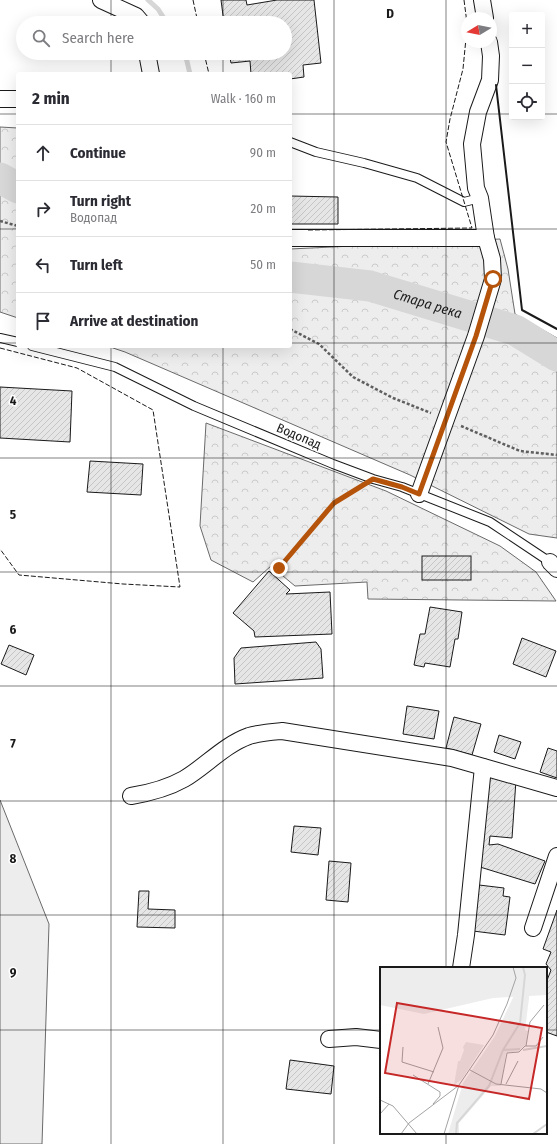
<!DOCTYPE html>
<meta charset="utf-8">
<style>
:root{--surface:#fff;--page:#f7f7f7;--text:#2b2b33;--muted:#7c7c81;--line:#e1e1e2}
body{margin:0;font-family:"Fira Sans Condensed",sans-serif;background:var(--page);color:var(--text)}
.controls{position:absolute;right:12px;top:12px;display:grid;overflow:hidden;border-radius:4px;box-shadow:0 4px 16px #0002}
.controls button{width:36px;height:36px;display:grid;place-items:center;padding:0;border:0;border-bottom:1px solid var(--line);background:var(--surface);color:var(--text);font:20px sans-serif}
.compass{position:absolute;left:461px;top:12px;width:36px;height:36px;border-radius:50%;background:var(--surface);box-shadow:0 4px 16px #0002;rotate:260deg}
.stop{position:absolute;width:12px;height:12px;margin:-9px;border:3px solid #b45309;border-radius:50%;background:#fff}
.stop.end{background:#b45309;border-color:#fff;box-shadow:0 1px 4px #0008}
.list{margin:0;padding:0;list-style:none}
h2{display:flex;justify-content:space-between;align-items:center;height:52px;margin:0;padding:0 16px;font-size:17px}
h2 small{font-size:13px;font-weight:400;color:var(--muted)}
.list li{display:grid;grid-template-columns:26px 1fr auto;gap:12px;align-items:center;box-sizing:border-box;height:56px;padding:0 16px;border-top:1px solid var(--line)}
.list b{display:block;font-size:15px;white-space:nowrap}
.list p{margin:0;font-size:13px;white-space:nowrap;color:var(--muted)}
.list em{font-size:13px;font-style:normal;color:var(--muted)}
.icon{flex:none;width:22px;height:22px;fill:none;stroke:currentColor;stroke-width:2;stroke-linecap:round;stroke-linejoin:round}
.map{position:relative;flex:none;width:557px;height:1144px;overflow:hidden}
.search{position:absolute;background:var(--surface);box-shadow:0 4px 16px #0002;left:16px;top:16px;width:276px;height:44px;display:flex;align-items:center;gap:10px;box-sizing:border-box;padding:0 14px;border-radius:22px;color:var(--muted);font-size:15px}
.panel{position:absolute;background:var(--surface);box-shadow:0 4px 16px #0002;left:16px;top:72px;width:276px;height:276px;border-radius:4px}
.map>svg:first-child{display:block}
.green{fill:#ededed;stroke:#6a6a6a}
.park{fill:url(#park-crowns);stroke:#6a6a6a}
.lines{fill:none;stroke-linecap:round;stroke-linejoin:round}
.stream{stroke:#d7d7d7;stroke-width:5}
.river{stroke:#d7d7d7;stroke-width:31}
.building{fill:url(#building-hatch);stroke:#1a1a1a}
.service-casing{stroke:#1a1a1a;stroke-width:10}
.minor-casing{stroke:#1a1a1a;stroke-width:18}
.path{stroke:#5f5f5f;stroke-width:2.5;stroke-dasharray:3 2;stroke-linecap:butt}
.service{stroke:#fff;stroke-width:8}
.minor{stroke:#fff;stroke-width:16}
.fence{stroke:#1a1a1a;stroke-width:1;stroke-dasharray:5 2;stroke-linecap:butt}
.wall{stroke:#1a1a1a;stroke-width:2}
.route{stroke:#b45309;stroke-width:5}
.grid{fill:none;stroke:#1a1a1a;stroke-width:1;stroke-opacity:0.55}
.labels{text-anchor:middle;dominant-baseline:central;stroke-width:3;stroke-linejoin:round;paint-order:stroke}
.street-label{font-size:13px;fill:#1a1a1a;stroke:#fff}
.water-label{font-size:14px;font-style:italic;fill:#1a1a1a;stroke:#fff}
.inset-river{fill:none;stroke:#d7d7d7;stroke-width:2}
.inset-road{fill:none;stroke:#a3a3a3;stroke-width:1}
.view{fill:#c62828;fill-opacity:0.15;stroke:#c62828;stroke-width:2}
.inset-edge{fill:none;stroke:#1a1a1a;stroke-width:2}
.grid-label{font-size:13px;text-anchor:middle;font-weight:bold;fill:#1a1a1a;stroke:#fff;stroke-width:3;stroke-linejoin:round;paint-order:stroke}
</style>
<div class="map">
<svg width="557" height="1144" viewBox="0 0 557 1144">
<defs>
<pattern id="park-crowns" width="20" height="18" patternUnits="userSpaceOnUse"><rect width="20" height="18" fill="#ededed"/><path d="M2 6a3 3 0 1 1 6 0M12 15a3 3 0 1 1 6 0" fill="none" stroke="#cbcbcb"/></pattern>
<pattern id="building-hatch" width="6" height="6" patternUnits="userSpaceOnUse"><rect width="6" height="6" fill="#e6e6e6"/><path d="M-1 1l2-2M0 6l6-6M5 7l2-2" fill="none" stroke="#c5c5c5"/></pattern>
</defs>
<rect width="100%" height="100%" fill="#fff"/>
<!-- green -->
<path class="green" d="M0 800 49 924 42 1144H0Z"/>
<!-- park -->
<g class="park">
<path d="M0 127 18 128V318L0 312Z"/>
<path d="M500 239 508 269 515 314 557 338V538L529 534 410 475 125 352 107 346H290V249Z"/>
<path d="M206 423 386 491 500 546 536 572 556 601 368 599 367 582 295 586 271 566 253 582 211 560 200 526Z"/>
</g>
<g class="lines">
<!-- stream -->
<g class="stream">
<path d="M148 0 158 9 167 23"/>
<path d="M185 53 190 74"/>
</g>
<!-- river -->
<g class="river">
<path d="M0 178 18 188"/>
<path id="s1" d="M290 277 370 286 515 330 557 356"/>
</g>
</g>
<!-- building -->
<g class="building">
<path d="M221 0H246L247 5 277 0H314L321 63 303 65 304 77 290 79V74H251L250 61 231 63 229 53H285V23H224Z"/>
<path d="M290 196 338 197V224H290Z"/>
<path d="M0 387 72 391 70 442 0 438Z"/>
<path d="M90 461 143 464 141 495 87 492Z"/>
<rect x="422" y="556" width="49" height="24"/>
<path d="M269 571 290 590 286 594 330 592 332 634 255 637 254 631 233 613Z"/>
<path d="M430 607 462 612 458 639H455L450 667 425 663 424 667 414 665 420 634H425Z"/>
<path d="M522 638 556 651 546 677 513 664Z"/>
<path d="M316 642 321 649 323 678 235 684 234 658 241 648Z"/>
<path d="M9 645 34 655 26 675 1 664Z"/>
<path d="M407 706 439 711 434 739 403 734Z"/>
<path d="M454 717 481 724 472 755 446 748Z"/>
<path d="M499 735 521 742 515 759 494 752Z"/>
<path d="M548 748 557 751V778L540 772Z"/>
<path d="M489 774 516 780 512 838 490 836 489 845 498 844 545 861 535 884 480 867Z"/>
<path d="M294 826 321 828 318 855 291 852Z"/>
<path d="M329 861 351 863 348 902 326 900Z"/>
<path d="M479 885 504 888 503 896 510 897 505 935 473 931Z"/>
<path d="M139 891H149L148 909 175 910V928L137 927Z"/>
<path d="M557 910V1036L546 1032V983L551 970 546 964 551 952 543 949Z"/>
<path d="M290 1060 334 1066 331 1094 286 1089Z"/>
</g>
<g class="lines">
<!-- service casing -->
<g class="service-casing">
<g id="service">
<path d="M290 142 316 152 364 163 417 178 464 202 480 198"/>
<path d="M0 338 18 342"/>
<path d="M32 346 115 367 194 406 333 464 373 479 402 487 490 522 550 562"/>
</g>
</g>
<!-- minor casing -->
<g class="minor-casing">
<g id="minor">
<path d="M101 0 136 16 142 23"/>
<path d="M482 0 485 18"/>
<path d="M147 53 151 74"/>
<path d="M0 99H18"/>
<path d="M290 238H486"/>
<path d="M419 494 476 336 493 279 492 259 486 238 480 198 476 188 472 144 478 112 490 80 491 56 489 42"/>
<path d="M550 562 557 569"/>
<path d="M131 796C149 793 168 788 184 779 206 766 224 745 249 736 259 733 271 732 282 731L452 758 557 788"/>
<path d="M533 928 557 856"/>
<path d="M461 968 466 935 483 767"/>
<path d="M329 1039 356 1037 381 1040"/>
</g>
</g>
<!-- path -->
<g class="path">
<path d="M0 221 18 226"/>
<path d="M290 329 319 344 353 377 393 398 431 413"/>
<path d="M461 426 520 451 557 455"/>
<path d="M279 568 334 503 359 487"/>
</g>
<!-- service -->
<use href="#service" class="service"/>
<!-- minor -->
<use href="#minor" class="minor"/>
<!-- fence -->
<g class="fence">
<path d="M193 0 198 23"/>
<path d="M464 0 467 23"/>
<path d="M204 53 209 74"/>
<path d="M308 230 472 228 446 142 450 119 463 69 467 28"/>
<path d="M0 348 77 368 153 410 180 587 123 584 19 575 0 549"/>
</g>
<!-- wall -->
<path class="wall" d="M496 85 522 310 557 329"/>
</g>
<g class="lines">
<!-- route -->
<path class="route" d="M279 568 334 503 373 479 402 487 419 494 476 336 493 279"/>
</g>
<!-- grid -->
<path class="grid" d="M111 0V23M223 0V23M334 0V1144M446 0V968M111 53V74M223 53V74M0 114H18M290 114H512M542 114H557M0 229H18M290 229H557M0 343H18M290 343H557M111 346V1144M223 346V1144M0 458H557M0 572H557M0 686H557M0 801H557M0 915H557M0 1030H381M546 1030H557M446 1133V1144"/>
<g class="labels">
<!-- street labels -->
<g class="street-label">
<text transform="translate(299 436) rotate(23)">Водопад</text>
</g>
<!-- water labels -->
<g class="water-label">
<text stroke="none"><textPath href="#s1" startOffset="141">Стара река</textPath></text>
</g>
</g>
<!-- overview -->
<g transform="translate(380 967)">
<rect width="167" height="167" fill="#fff"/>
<path d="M0 0H167V32L166 28 113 31 44 47 0 38Z" fill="#ededed"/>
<path d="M138 0H147L149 31 145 63 148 64 147 76 139 84 126 86 121 119H111L79 156V167H68L83 116 115 69 137 22 140 20 143 12ZM86 75 104 78 82 112 74 118 78 94H80L84 83 83 80Z" fill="#ededed"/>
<path class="inset-river" d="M123 83 140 82M143 83 167 79M76 167 77 156 109 119 123 83 140 56 145 8 143 0M153 167 167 157"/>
<path class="inset-road" d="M146 79 150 55 164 38M23 80 22 95 54 105M90 103 116 117 161 122 167 126M33 108 60 125V129L53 137M48 117 63 81 58 60M121 117 127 86 139 85 145 79H156L163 70M126 117 138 94M0 133 13 139 37 167M0 147 9 137M21 167 29 156 78 119M64 167 79 118 113 68 127 37 136 11 133 0"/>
<path class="view" d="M17 36 162 61 149 132 5 106Z"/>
<rect width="167" height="167" class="inset-edge"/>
</g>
<g class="grid-label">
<text x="390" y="18">D</text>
<text x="13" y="405">4</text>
<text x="13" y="519">5</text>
<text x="13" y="634">6</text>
<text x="13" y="748">7</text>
<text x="13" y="863">8</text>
<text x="13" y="977">9</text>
</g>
</svg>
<div class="controls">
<button>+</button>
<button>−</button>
<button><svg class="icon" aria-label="locate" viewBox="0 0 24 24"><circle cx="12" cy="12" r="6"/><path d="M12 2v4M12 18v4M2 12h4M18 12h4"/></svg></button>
</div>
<svg class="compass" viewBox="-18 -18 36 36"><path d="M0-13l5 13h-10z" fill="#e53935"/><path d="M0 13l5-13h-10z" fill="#7c7c81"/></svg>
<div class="stop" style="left:493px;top:279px"></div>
<div class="stop end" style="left:279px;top:568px"></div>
<div class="search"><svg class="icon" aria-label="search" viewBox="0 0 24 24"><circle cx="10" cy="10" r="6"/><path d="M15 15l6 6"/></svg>Search here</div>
<section class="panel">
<h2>2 min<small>Walk · 160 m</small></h2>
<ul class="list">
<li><svg class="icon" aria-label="ahead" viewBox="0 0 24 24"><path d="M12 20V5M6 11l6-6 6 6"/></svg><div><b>Continue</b></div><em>90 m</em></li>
<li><svg class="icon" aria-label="right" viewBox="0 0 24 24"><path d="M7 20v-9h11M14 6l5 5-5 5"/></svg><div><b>Turn right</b><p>Водопад</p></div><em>20 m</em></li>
<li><svg class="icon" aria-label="left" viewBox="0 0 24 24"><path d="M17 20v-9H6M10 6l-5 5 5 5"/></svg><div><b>Turn left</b></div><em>50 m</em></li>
<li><svg class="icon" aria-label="arrive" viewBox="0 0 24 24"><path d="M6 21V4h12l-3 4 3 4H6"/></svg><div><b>Arrive at destination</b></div></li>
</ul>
</section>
</div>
